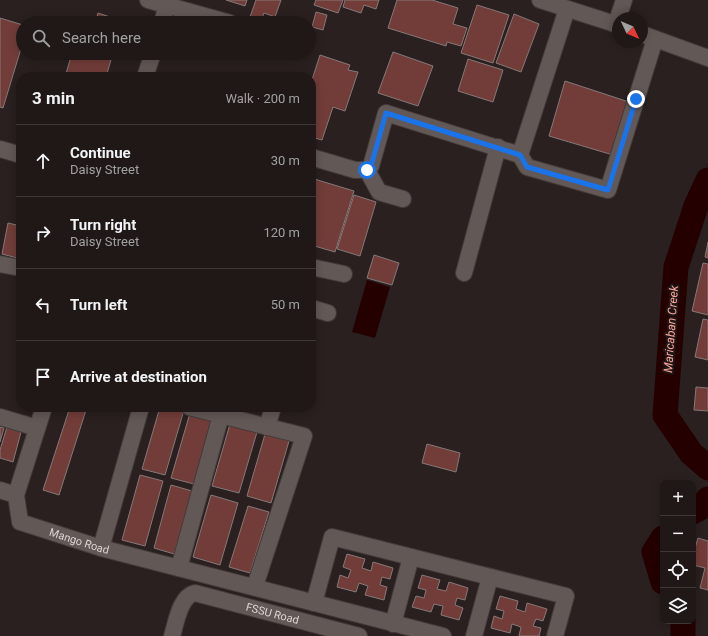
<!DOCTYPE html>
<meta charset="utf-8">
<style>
:root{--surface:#1f1817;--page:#2c2524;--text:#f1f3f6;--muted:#a1a0a1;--line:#3c3736}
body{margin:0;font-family:Roboto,sans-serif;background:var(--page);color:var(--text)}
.controls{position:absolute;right:12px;bottom:12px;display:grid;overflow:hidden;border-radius:8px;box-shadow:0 2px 10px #0003}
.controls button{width:36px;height:36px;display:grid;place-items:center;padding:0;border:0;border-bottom:1px solid var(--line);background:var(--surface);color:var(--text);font:20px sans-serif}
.compass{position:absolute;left:612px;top:12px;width:36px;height:36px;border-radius:50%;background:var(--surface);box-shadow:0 2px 10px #0003;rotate:134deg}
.stop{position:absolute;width:12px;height:12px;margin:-9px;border:3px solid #1a73e8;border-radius:50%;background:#fff}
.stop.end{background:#1a73e8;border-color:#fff;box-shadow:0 1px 4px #0008}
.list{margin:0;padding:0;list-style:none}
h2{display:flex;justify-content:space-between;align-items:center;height:52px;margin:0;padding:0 16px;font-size:17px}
h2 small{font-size:13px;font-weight:400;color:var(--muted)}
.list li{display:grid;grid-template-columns:26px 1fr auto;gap:12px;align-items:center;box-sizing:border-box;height:72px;padding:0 16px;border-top:1px solid var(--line)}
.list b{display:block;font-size:15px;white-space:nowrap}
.list p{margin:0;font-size:13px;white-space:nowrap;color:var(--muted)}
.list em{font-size:13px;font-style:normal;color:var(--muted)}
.icon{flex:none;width:22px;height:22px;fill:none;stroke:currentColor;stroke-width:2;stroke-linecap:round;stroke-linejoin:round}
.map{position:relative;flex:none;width:708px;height:636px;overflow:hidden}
.search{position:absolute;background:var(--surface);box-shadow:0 2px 10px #0003;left:16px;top:16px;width:300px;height:44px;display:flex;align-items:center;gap:10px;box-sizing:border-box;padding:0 14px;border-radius:22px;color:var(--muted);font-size:15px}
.panel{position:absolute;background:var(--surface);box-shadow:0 2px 10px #0003;left:16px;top:72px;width:300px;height:340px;border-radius:16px}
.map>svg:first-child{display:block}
.water{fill:#240000}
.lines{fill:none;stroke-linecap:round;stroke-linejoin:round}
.river{stroke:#240000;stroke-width:25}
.building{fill:#723d39;stroke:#847978}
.minor-casing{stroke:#423b3a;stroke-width:18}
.minor{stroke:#625856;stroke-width:16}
.route{stroke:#1a73e8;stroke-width:5}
.labels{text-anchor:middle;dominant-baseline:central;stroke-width:4;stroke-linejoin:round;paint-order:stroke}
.street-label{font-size:11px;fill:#dcd6d5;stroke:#201716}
.water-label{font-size:12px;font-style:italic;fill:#fca59c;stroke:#201716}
</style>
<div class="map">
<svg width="708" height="636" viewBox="0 0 708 636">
<rect width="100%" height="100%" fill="#29201f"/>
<!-- water -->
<path class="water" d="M367 280 390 287 375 338 352 332Z"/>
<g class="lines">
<!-- river -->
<g class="river">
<path d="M708 180 696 206 676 267 665 415 691 453 708 468"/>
<path d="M693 512 700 508 708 499"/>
<path d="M663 538 654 552 663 582"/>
<path d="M683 636V621"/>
</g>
</g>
<!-- building -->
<g class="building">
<path d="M226 0H247L245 6Z"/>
<path d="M256 0H281L275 17 264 13 261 21 250 17Z"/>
<path d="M316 0H343L338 13 314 5Z"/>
<path d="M345 0H379L376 9 364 5 361 13 343 7Z"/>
<path d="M397 0H432L458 8 453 24 467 28 461 46 447 42 446 46 388 28Z"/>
<path d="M477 5 509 15 493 63 461 53Z"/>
<path d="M316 12 327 15 323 30 312 27Z"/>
<path d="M98 13 113 18 111 23H95Z"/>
<path d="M514 14 539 24 521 72 496 63Z"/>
<path d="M0 18 23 25V42L3 108 0 107Z"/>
<path d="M393 52 433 66 418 106 378 93Z"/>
<path d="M72 53H113L106 77H65Z"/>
<path d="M320 55 350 65 348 70 358 72 345 111 333 107 322 140 311 137V83Z"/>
<path d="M468 59 503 70 493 102 458 91Z"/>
<path d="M565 81 629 102 613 155 549 136Z"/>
<path d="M311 178 354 191 335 252 311 245Z"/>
<path d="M354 195 376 202 360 256 337 249Z"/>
<path d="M8 223 21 226V259L2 254Z"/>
<path d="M708 242V258L705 257Z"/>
<path d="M374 255 399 263 392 285 367 278Z"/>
<path d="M703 263 708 264V315L692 311Z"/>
<path d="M703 319 708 320V360L695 357Z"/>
<path d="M696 387 708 388V411L694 410Z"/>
<path d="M70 407H87L59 495 43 490Z"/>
<path d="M160 407H174L184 410 165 475 142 469Z"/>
<path d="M190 413 213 420 194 484 171 478Z"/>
<path d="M230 424 257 432 239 493 212 486Z"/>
<path d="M0 427 4 428 0 442Z"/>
<path d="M7 427 21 432 13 462 0 458V450Z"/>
<path d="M265 434 289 441 271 503 247 496Z"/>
<path d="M427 444 460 453 456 472 422 463Z"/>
<path d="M140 475 163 481 145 546 122 540Z"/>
<path d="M171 485 192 491 174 554 154 548Z"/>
<path d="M211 495 238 503 220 565 193 557Z"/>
<path d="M248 506 269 512 250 573 229 567Z"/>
<path d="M698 538 708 541V590L700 588 705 568 693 565V555Z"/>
<path d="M347 554 365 559 362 568 371 571 373 562 393 568 390 579 382 577 380 585 387 587 384 600 365 595 368 586 359 583 356 592 337 587 340 575 348 578 351 570 343 567Z"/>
<path d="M422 575 440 580 437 589 446 591 449 582 468 588 465 600 457 598 455 605 463 608 459 620 441 615 443 606 434 604 431 612 412 607 416 596 424 598 426 590 418 588Z"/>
<path d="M500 596 518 601 516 609 525 612 527 603 547 609 543 621 536 619 533 626 541 628 539 636H519L521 627 512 624 510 633 491 628 494 616 502 619 504 611 496 609Z"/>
</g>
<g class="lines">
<!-- minor casing -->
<g class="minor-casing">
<g id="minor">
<path d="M148 0 230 23"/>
<path d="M540 0 618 25"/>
<path d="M618 18 624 0"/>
<path d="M162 23 167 4"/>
<path d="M642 34 708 58"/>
<path d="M145 77 153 53"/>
<path d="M0 149 21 155"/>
<path d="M520 155 567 9"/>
<path d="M311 157 355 170H367"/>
<path d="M367 170 371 166 386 113 520 155 527 167 608 190 655 39"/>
<path d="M367 170 379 192 403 199"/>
<path d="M0 264 21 268"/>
<path d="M311 267 344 274"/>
<path d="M464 273 498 147"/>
<path d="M311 308 328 313"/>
<path id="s1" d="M44 407 16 495 20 522 101 548 443 636"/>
<path d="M189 407 304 436 255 586"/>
<path d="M0 417 37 428"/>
<path d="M267 427 273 407"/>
<path d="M0 490 16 495"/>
<path d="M101 548 141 407"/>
<path d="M179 568 221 415"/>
<path d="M314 603 332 537 566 596 555 636"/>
<path d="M393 624 411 557"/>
<path id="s2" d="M172 636C176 623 180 596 195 593L359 636"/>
<path d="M474 636 490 577"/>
</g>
</g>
<!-- minor -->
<use href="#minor" class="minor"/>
</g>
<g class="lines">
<!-- route -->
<path class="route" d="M367 170 371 166 386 113 520 155 527 167 608 190 636 99"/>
</g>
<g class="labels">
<!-- street labels -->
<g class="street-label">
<text stroke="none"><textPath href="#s1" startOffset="182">Mango Road</textPath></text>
<text stroke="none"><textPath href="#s2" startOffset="131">FSSU Road</textPath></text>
</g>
<!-- water labels -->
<g class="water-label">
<text transform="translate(671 329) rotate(-86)">Maricaban Creek</text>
</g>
</g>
</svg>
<div class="controls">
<button>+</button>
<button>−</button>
<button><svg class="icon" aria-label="locate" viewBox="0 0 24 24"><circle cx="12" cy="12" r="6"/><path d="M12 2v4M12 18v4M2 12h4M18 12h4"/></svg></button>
<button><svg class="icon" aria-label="layers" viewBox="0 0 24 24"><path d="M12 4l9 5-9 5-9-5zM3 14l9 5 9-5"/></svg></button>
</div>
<svg class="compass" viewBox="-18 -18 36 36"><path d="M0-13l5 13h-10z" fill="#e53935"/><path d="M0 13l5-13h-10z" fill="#a1a0a1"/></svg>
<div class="stop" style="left:367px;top:170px"></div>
<div class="stop end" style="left:636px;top:99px"></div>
<div class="search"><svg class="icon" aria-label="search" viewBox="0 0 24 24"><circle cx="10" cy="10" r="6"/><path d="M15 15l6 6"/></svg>Search here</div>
<section class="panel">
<h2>3 min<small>Walk · 200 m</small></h2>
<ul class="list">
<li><svg class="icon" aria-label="ahead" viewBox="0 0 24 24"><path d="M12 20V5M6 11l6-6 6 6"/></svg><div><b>Continue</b><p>Daisy Street</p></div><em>30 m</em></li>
<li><svg class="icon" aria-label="right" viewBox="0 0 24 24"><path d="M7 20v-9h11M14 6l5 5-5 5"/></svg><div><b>Turn right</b><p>Daisy Street</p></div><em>120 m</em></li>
<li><svg class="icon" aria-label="left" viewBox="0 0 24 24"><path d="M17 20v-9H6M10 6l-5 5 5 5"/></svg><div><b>Turn left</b></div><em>50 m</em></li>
<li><svg class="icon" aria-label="arrive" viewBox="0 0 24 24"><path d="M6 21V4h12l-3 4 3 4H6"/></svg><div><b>Arrive at destination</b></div></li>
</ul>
</section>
</div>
